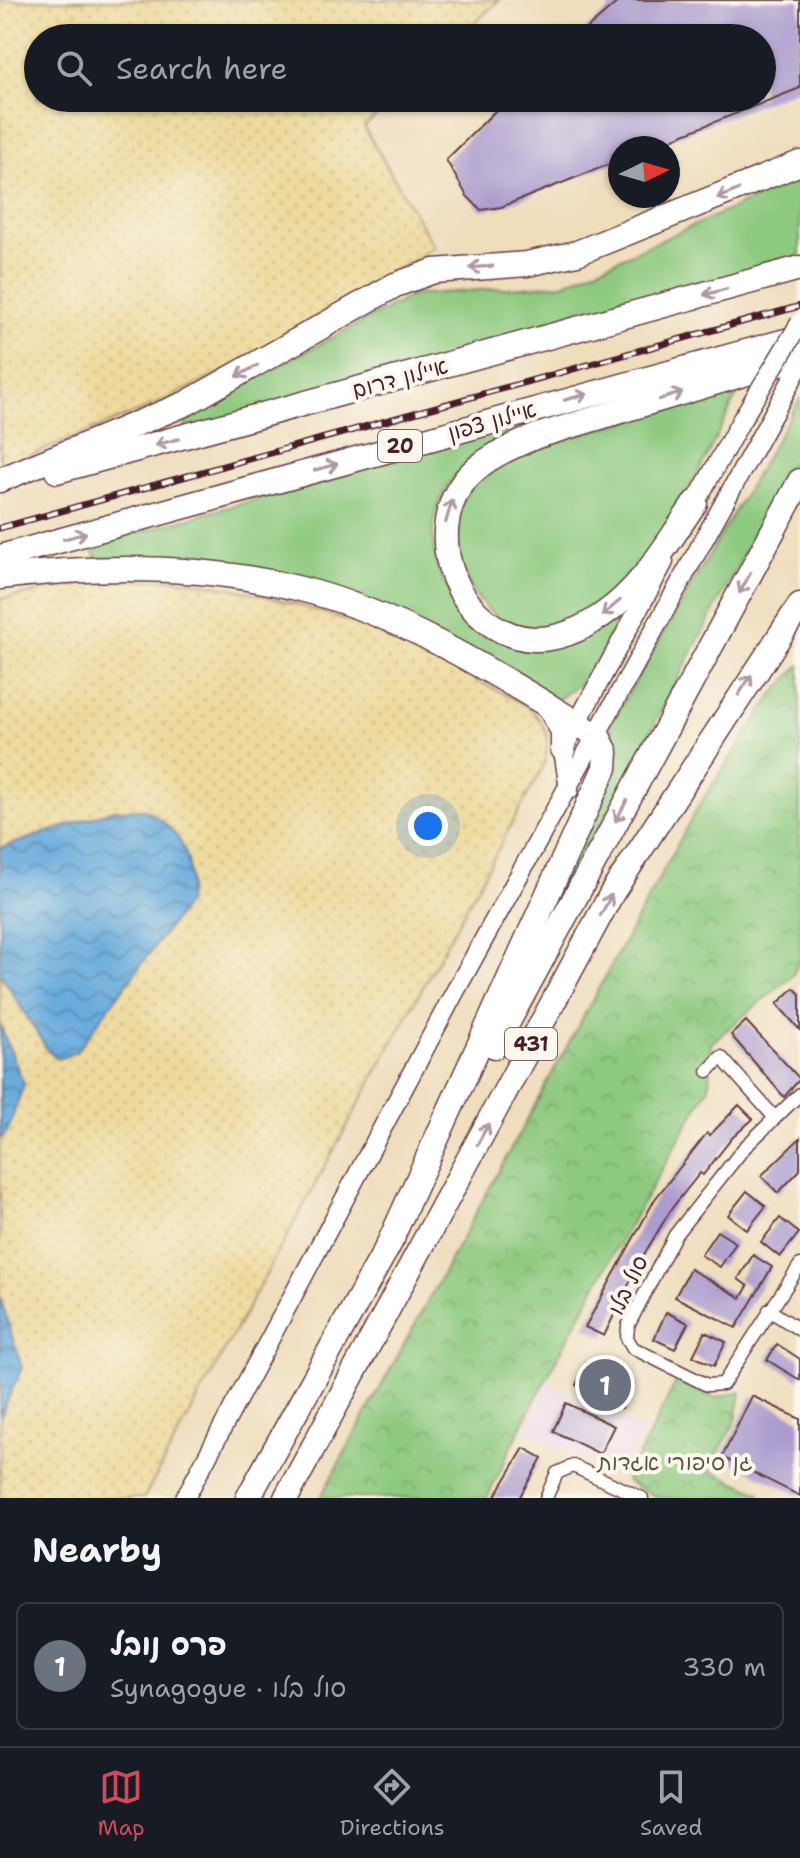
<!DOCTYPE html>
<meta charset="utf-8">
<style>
:root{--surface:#171b24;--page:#20242c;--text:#f1f3f6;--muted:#9ea1a6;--line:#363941;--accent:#d1495b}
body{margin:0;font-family:"Shantell Sans","Playpen Sans Hebrew",sans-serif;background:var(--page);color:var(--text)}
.compass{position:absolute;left:608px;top:136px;width:72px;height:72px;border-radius:50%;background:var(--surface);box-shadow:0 2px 6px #0004;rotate:85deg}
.you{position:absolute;left:428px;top:826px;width:28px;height:28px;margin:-20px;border:6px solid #fff;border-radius:50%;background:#1a73e8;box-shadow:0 0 0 12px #1a73e833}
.badge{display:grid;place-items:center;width:52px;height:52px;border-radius:50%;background:var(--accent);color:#fff;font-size:26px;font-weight:700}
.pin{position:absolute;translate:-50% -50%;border:4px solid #fff;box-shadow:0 2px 8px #0006}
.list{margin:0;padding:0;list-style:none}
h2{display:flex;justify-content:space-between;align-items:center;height:104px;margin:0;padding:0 32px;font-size:34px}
h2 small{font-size:26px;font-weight:400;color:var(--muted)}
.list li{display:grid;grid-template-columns:52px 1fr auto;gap:24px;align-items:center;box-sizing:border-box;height:128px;margin:0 16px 16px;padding:0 16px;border:2px solid var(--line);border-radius:12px}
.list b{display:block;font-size:30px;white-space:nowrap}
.list p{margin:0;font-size:26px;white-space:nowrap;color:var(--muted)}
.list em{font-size:26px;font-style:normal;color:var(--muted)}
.icon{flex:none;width:44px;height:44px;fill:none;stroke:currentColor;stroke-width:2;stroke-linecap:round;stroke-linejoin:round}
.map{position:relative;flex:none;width:800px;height:1498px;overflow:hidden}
.search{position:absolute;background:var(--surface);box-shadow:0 2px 6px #0004;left:24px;right:24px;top:24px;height:88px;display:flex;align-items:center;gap:20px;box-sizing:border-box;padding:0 28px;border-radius:44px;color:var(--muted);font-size:30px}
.sheet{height:248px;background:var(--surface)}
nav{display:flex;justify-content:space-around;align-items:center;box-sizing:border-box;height:112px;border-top:2px solid var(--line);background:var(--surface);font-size:22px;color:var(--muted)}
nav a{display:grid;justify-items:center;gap:4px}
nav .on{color:var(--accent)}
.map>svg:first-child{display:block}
.built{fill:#ead1ec}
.grass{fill:#8dc97f;stroke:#6c7455;stroke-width:2}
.sand{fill:url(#sand-dots);stroke:#9c7c64;stroke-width:2}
.park{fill:url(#park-crowns);stroke:#6c7455;stroke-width:2}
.water{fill:url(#water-waves);stroke:#586584;stroke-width:2}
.building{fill:#ab9cce}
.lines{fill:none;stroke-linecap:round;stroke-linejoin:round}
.street-casing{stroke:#633c41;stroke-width:15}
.secondary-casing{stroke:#633c41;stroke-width:21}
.highway-casing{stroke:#633c41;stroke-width:27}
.street{stroke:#fff;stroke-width:12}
.secondary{stroke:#fff;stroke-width:18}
.highway{stroke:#fff;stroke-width:24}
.rail-casing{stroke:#4a1f2b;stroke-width:7}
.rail{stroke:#fbf7ec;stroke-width:4;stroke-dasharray:12;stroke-linecap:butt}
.secondary-bridge-casing{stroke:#633c41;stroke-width:21;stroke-linecap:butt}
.secondary-bridge{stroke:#fff;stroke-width:18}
.oneway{stroke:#ae9aa0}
.labels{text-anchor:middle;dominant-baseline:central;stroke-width:8;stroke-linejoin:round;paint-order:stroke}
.shield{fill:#fbf7ec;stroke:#7f6065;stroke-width:2}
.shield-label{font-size:20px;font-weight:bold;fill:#4a1f2b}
.street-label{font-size:22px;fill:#4a1f2b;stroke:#fbf7ec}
.park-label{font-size:22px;fill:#5e5244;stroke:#fbf7ec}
</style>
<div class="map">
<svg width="800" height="1498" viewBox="0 0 800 1498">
<defs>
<pattern id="sand-dots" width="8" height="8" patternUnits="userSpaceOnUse" patternTransform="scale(2)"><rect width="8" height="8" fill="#eeda9e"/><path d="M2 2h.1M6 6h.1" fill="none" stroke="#cebb88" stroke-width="1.8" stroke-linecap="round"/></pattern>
<pattern id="park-crowns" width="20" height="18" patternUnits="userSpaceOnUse" patternTransform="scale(2)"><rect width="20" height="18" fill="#8dc97f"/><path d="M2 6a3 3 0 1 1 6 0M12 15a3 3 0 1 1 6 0" fill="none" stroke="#7bac6e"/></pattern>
<pattern id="water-waves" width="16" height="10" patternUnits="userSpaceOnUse" patternTransform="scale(2)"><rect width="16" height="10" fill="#67abdc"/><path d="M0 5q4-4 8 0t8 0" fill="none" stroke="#578bb3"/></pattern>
</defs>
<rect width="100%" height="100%" fill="#fbf7ec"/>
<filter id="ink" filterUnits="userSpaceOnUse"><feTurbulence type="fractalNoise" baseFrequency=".0125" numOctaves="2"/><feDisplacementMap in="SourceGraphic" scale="16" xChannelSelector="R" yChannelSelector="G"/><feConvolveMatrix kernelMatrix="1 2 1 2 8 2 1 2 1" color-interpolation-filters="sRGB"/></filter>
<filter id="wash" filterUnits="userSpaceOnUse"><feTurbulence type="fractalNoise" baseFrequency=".006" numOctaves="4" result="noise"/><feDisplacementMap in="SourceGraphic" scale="32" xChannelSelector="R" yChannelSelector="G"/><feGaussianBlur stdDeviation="1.8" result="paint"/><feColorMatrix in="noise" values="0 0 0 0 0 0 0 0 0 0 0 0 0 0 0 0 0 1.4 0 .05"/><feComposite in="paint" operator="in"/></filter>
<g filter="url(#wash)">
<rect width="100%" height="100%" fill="#efddbc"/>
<!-- built -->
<path class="built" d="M547 1383 642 1429 619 1476 525 1430Z"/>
<!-- grass -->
<g class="grass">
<path d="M800 178V259L187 430 183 416 413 295 563 284Z"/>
<path d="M741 387C711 446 667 546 619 589 599 607 575 625 547 629 471 640 427 526 479 477 509 449 558 441 596 430 644 416 693 401 741 387Z"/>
<path d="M800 399V447L525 969 616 746 610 725Z"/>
<path d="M507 428 505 436C414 485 410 569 487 634L612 620 622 627 597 669 556 701 309 580C238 561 170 560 97 558L91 546Z"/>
</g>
<!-- sand -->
<g class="sand">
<path d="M0 0H499L459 38H38V98H395L364 127 434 247 231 368 145 409 0 468Z"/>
<path d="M177 579C287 594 385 629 482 683 503 694 536 705 545 729 550 740 546 754 544 765L144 1498H0V599L93 582Z"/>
</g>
<!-- park -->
<g class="park">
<path d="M800 665V959L793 975 711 1043 709 1087 611 1258 528 1413 487 1498H320L698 807 772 696Z"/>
<path d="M676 1382 714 1398 741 1392 736 1420 709 1470 760 1493 757 1498H659L626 1481Z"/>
</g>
<!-- water -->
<g class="water">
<path d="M145 809C183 832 197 860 186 904L76 1052 58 1059 48 1051 0 973V848L114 810Z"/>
<path d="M0 1025 24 1084 7 1132 0 1139Z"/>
<path d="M0 1297 22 1368 0 1417Z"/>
</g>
<g id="blocks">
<!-- building -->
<g class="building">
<path d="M620 0H800V88L649 148H620V160L501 207 481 210 467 196 446 160 508 98H762V38H576Z"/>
<path d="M794 988 800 994V1030L777 1004Z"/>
<path d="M746 1021 800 1079 784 1097 731 1035Z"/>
<path d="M739 1105 753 1119 732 1138 703 1175 700 1173 672 1208 640 1261 604 1336 585 1327 655 1199 707 1133 710 1135Z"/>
<path d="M800 1138V1170L778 1193 761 1176Z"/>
<path d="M747 1191 766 1206 747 1230 728 1215Z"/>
<path d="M780 1218 799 1233 780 1257 761 1242Z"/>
<path d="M717 1231 736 1243 720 1267 701 1255Z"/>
<path d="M753 1255 772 1267 736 1328 675 1297 690 1269 741 1298 748 1286 738 1279Z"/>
<path d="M666 1312 688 1323 675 1349 654 1339Z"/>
<path d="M705 1332 726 1342 714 1366 693 1356Z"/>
<path d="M777 1344 800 1359V1380L767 1360Z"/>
<path d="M587 1362 634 1384 622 1408 576 1385Z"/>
<path d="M752 1396 800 1419V1496L722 1457Z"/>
<path d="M566 1403 614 1426 600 1454 553 1431Z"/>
<path d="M524 1448 542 1458 519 1498H494Z"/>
</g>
</g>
</g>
<g filter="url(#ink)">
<use href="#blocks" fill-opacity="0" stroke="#633c41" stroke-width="2"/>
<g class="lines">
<!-- street casing -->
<g class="street-casing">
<g id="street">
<path d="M708 1071 721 1057 775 1118"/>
<path d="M800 1094 744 1148 675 1235 628 1326 627 1338 633 1348 707 1385 723 1384 800 1265"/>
<path d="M769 1310 800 1330"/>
<path d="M546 1498 557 1473 573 1466 642 1498"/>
</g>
</g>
<!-- secondary casing -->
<g class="secondary-casing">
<g id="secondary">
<path d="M689 514 742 419"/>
<path d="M569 790 563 749 664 562"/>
<path d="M185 1498 457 988 800 365"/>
</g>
</g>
<!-- highway casing -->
<g class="highway-casing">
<g id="highway">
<path d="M57 471 800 268"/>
<path d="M0 480 187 403 395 285 434 271 527 264 577 253 800 163"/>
<path d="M695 503C668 542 642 589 601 616 582 629 558 640 533 639 459 634 420 536 465 480 483 458 511 447 537 436L800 357"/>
<path d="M0 557 800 337"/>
<path d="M0 577C99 565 200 564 297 588 405 614 504 679 598 736L606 752 605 768 386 1250"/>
<path d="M550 708 563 731V749"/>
<path d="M495 1046 800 481"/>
<path d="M248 1498 393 1237"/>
<path d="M286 1498 612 893 800 605"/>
</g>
</g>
<!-- street -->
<use href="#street" class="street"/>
<!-- secondary -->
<use href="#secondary" class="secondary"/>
<!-- highway -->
<use href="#highway" class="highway"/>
<!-- rail casing -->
<g class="rail-casing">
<path id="rail" d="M0 528 800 306"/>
</g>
<!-- rail -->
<use href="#rail" class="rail"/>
<!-- secondary-bridge casing -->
<g class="secondary-bridge-casing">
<path id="secondary-bridge" d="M742 419 800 323"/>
</g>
<!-- secondary-bridge -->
<use href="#secondary-bridge" class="secondary-bridge"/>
</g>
<!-- one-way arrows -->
<defs><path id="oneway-shaft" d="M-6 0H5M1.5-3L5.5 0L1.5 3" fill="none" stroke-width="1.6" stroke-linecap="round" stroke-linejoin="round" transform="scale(2)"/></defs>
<g class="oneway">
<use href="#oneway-shaft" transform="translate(728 194) rotate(157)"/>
<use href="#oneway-shaft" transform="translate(481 267) rotate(176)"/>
<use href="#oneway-shaft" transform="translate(715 292) rotate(165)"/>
<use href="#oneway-shaft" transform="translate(247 371) rotate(151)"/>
<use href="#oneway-shaft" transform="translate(671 396) rotate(-17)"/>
<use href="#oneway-shaft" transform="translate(576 397) rotate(-15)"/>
<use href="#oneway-shaft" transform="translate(167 442) rotate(165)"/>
<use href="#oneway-shaft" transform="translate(326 467) rotate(-16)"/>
<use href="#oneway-shaft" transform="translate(449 511) rotate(-74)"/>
<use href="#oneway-shaft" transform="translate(75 536) rotate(-16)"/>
<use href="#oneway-shaft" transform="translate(745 583) rotate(119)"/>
<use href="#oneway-shaft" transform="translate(611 608) rotate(140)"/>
<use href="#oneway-shaft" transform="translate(745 685) rotate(-57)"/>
<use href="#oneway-shaft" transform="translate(621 811) rotate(118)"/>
<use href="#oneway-shaft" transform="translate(606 905) rotate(-62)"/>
<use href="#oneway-shaft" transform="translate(483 1134) rotate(-62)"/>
</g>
</g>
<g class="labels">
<!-- shield labels -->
<g class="shield">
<rect x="378" y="430" width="44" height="32" rx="6"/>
<rect x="505" y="1028" width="52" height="32" rx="6"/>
</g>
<g class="shield-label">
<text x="400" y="446">20</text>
<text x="531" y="1044">431</text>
</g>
<!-- street labels -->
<g class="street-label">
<text transform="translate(400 378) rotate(-15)">איילון דרום</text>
<text transform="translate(492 421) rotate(-16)">איילון צפון</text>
<text transform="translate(628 1285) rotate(-64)">סול בלו</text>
</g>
<!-- park labels -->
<g class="park-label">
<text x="675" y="1462">גן סיפורי אגדות</text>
</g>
</g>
</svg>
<svg class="compass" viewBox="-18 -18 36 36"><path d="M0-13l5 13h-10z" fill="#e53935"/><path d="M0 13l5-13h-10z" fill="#9ea1a6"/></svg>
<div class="you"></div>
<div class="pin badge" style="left:605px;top:1385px;background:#6b7280">1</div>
<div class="search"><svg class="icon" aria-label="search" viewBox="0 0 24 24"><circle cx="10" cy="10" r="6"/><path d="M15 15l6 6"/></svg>Search here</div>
</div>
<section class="sheet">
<h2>Nearby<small></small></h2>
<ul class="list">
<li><span class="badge" style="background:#6b7280">1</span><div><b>פרס נובל</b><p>Synagogue · סול בלו</p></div><em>330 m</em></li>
</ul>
</section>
<nav>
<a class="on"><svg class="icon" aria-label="map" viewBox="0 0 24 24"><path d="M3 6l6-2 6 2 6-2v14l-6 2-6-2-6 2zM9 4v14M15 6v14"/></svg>Map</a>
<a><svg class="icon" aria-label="directions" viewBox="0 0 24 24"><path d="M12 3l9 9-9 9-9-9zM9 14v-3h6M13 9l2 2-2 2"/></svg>Directions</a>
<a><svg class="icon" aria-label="saved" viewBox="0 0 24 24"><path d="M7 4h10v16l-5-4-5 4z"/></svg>Saved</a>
</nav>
